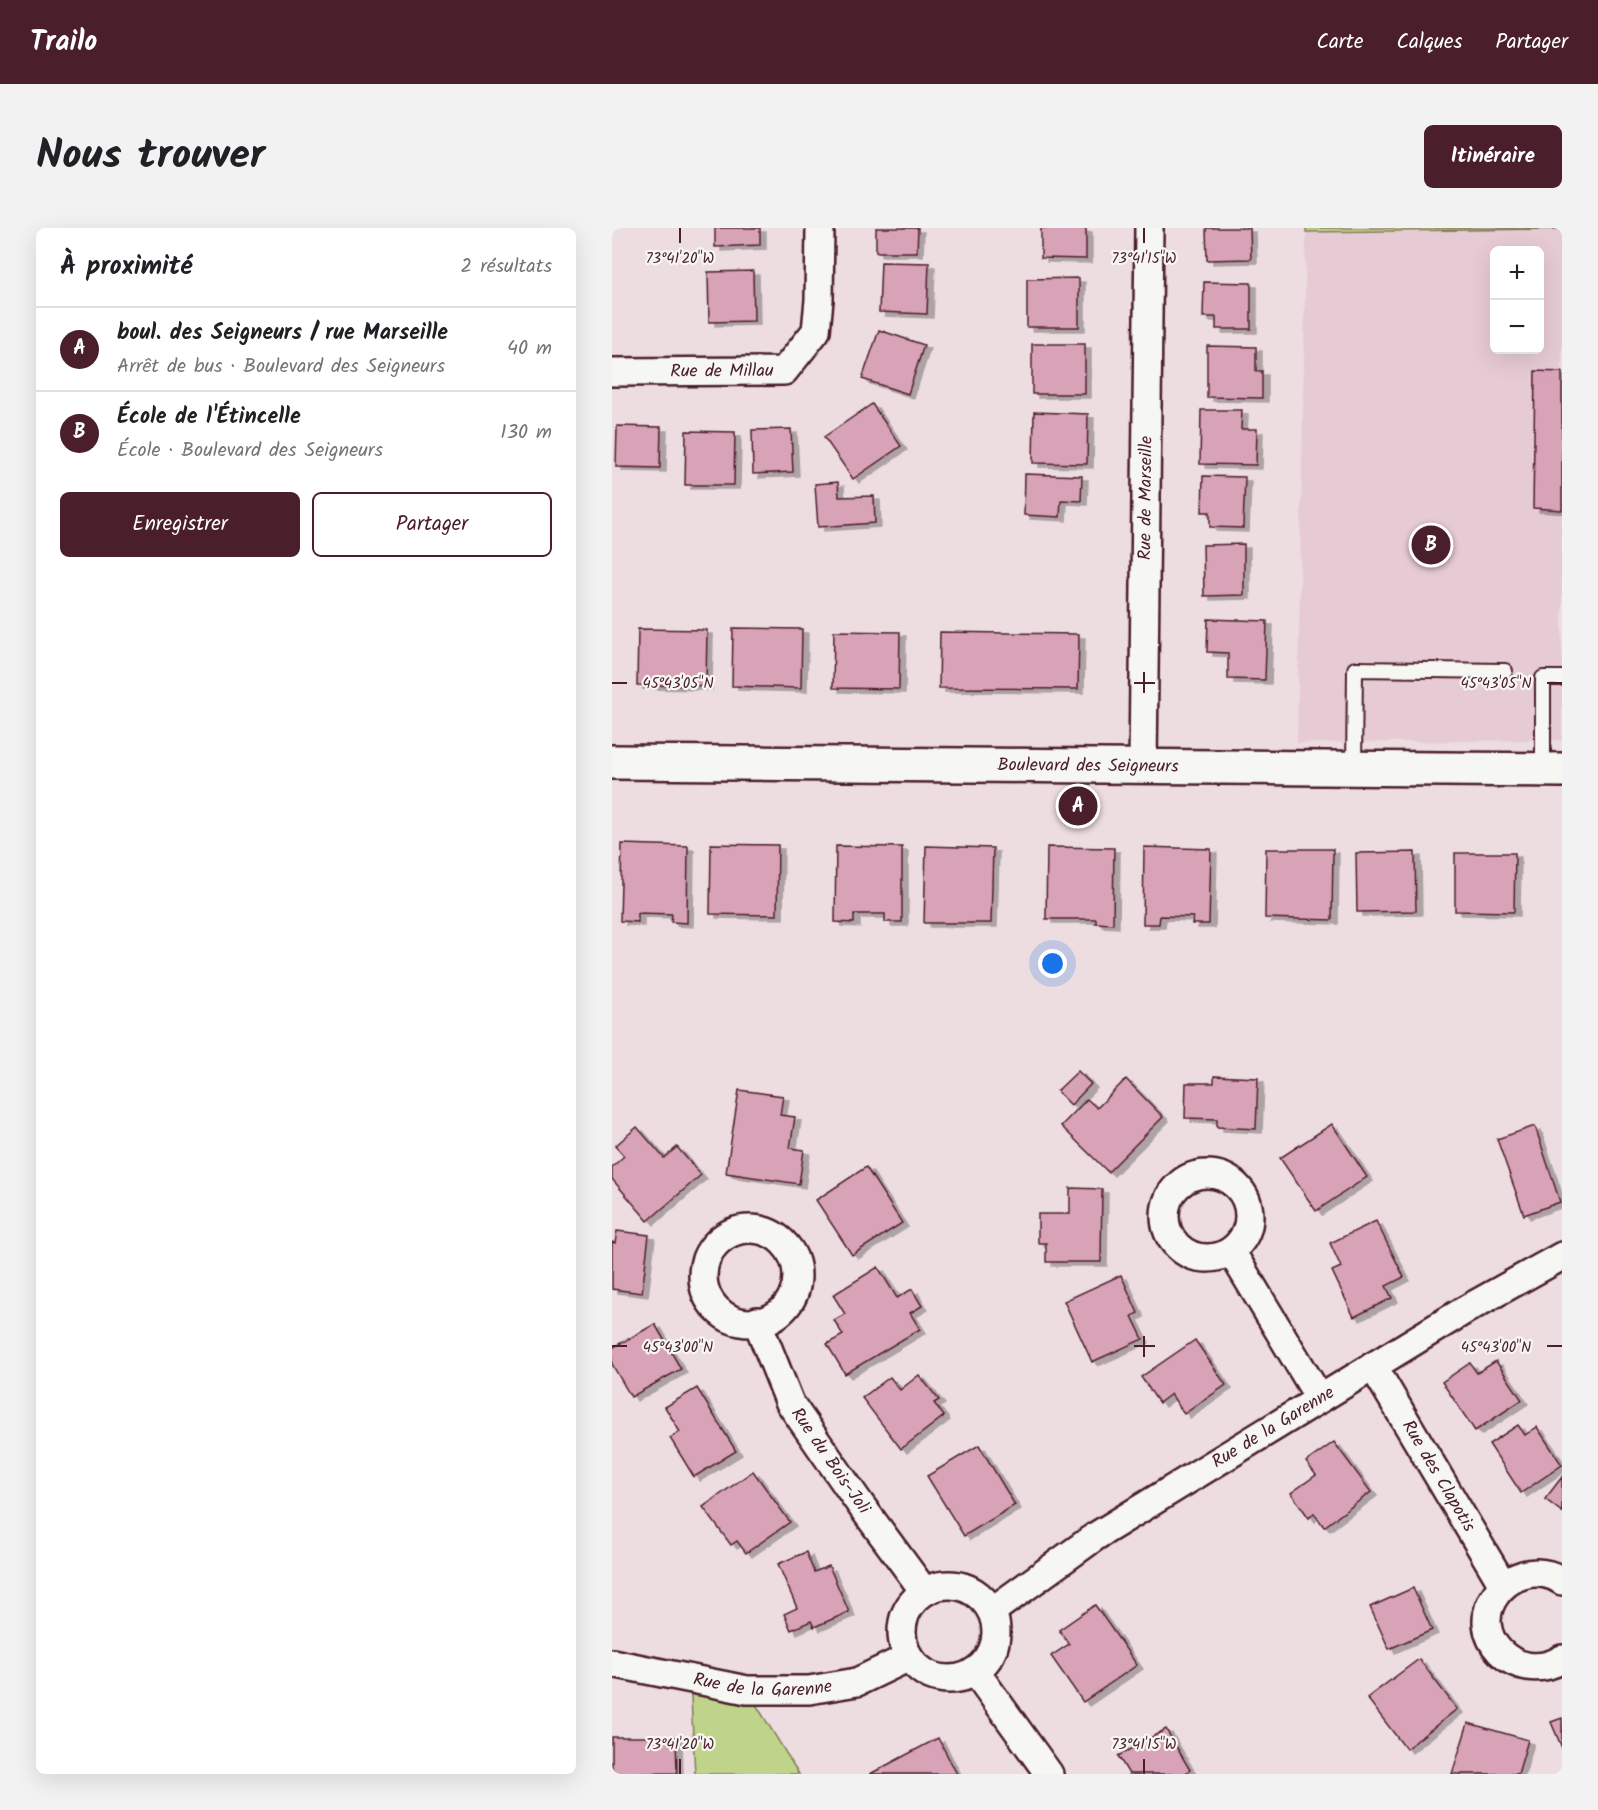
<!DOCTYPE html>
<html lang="fr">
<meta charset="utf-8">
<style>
:root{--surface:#fff;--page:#f2f2f2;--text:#202124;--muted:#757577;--line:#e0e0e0;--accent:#4a1f2b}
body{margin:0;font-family:Kalam,sans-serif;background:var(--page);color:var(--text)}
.controls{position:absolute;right:18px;top:18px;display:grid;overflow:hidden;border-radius:9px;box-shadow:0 6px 24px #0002}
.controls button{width:54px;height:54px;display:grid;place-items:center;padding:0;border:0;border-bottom:2px solid var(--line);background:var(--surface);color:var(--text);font:30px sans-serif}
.you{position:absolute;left:441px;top:736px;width:21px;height:21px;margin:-15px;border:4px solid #fff;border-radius:50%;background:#1a73e8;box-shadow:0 0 0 9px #1a73e833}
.badge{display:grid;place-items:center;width:39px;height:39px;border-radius:50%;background:var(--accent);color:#fff;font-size:20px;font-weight:700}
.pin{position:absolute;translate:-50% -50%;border:3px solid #fff;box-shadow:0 2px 6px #0006}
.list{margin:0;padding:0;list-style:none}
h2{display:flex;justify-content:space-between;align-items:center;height:78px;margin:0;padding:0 24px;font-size:26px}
h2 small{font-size:20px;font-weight:400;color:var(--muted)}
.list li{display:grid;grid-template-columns:39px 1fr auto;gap:18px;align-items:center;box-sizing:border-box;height:84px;padding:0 24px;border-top:2px solid var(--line)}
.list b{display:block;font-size:22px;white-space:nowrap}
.list p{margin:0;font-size:20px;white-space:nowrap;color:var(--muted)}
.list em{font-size:20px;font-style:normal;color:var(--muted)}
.actions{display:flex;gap:12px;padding:18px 24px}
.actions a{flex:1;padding:14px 0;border:2px solid var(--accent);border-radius:9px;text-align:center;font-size:21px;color:var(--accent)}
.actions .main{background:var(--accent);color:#fff}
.map{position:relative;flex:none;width:950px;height:1546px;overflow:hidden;border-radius:9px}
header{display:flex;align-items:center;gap:36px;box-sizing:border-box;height:84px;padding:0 30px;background:var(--accent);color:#fff}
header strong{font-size:28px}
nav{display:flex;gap:33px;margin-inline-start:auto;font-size:21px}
.intro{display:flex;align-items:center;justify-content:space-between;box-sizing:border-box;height:144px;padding:0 36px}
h1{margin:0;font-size:42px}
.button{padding:15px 27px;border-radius:9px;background:var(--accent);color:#fff;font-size:21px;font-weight:700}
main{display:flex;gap:36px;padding:0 36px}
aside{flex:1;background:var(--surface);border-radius:9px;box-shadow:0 6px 24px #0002}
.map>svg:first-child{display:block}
.built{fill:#e7cbd4;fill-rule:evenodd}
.green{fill:#bfd48a;stroke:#847a5a;stroke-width:1.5}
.building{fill:#d8a2b7;stroke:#4a1f2b;stroke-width:1.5;filter:url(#shadow)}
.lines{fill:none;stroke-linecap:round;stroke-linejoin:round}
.service-casing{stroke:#4a1f2b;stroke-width:18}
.minor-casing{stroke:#4a1f2b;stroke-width:32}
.tertiary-casing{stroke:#4a1f2b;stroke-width:38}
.service{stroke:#f6f6f2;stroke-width:14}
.minor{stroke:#f6f6f2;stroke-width:27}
.tertiary{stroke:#f6f6f2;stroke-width:33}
.ticks{fill:none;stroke:#4a1f2b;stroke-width:2}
.labels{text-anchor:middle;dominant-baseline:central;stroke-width:4.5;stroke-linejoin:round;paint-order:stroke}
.street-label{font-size:18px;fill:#4a1f2b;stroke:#f6f6f2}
.ticks-label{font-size:15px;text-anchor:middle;fill:#4a1f2b;stroke:#f6f6f2;stroke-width:4.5;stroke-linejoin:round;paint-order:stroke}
</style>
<header>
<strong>Trailo</strong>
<nav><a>Carte</a><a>Calques</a><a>Partager</a></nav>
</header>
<div class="intro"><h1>Nous trouver</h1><a class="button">Itinéraire</a></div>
<main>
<aside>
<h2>À proximité<small>2 résultats</small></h2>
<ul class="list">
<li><span class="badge">A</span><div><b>boul. des Seigneurs / rue Marseille</b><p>Arrêt de bus · Boulevard des Seigneurs</p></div><em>40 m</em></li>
<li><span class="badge">B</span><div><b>École de l'Étincelle</b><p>École · Boulevard des Seigneurs</p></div><em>130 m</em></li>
</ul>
<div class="actions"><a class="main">Enregistrer</a><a>Partager</a></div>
</aside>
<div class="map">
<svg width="950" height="1546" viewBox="0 0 950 1546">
<defs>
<filter id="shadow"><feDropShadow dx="6" dy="4" stdDeviation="0" flood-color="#0004"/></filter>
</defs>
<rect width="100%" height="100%" fill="#eddde0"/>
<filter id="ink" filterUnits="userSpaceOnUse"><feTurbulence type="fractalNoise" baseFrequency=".0167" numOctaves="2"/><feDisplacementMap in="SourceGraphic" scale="12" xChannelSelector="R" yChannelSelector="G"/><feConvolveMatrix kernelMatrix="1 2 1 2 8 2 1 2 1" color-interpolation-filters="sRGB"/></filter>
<g filter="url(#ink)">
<!-- built -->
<path class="built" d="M950 1V512L685 515 694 4ZM882 22H927V122H882Z"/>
<!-- green -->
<g class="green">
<path d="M694 0H950V1L694 4Z"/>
<path d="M78 1451 135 1462 187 1546H83Z"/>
</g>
<!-- building -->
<g class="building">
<path d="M103 0H148V17L103 19Z"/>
<path d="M264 0H306L305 24H264Z"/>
<path d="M429 0H474V31L429 30Z"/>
<path d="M594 0H638L639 31 595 32Z"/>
<path d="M269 34 317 35 315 86 267 84Z"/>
<path d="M141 43 142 93 97 94 96 44Z"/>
<path d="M467 50V99H415V51Z"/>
<path d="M592 54 639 55V101H604V89H591Z"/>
<path d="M267 102 312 117 296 166 250 151Z"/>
<rect x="420" y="116" width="53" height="50"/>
<path d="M595 118 644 119V143H650V170L595 169Z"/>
<path d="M923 143 950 144V282L921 280Z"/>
<path d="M260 176 289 218 241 251 212 209Z"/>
<path d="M589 182H630L629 201H645L644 237 588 236Z"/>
<path d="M422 184 476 186 475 236 421 235Z"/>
<path d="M5 198 49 199 48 240 4 239Z"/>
<path d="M179 201 181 244 141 246 140 202Z"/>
<path d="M74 203 123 204 122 257H73Z"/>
<path d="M413 246 470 248 469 273 449 272 448 289 412 287Z"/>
<path d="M591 248 633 249 631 300 598 299V284H590Z"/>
<path d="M226 254 227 269 262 268 263 295 206 299 203 256Z"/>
<path d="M632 316V367L592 368 591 317Z"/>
<path d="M596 391 655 393 653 452 616 451V425L595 424Z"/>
<path d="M121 400 190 401 189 460 120 458Z"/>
<path d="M26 401 95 402 94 458 25 457Z"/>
<path d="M222 403 288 404 287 461 221 460Z"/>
<path d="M328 404 467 406 466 461 327 460Z"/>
<path d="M10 616 76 618 75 695 59 694 60 686 26 685V694L8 693Z"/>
<path d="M99 616 166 617 165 687 98 686Z"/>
<path d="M224 618 290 619V694H273V686H242V695L223 694Z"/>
<path d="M314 618 381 620 379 695H312Z"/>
<path d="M435 619 502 620 501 696 484 695V691H434Z"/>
<path d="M532 619 599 621 597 696H580L581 689 548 688 547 696H531Z"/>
<path d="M654 621H721L720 692 653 690Z"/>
<path d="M803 624 804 683 745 684 744 625Z"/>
<path d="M843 625H903L902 684 843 683Z"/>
<path d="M466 843 479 856 459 877 445 863Z"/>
<path d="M602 848 646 850 644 901 605 899V891L573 890 574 855H602Z"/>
<path d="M514 851 551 889 496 944 449 898 475 871 485 880Z"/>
<path d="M127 862 171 868 168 887 183 889 178 920 192 922 187 956 114 945Z"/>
<path d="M720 896 755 949 704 983 668 930Z"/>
<path d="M923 898 948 974 912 987 885 911Z"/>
<path d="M25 899 52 930 65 919 89 947 36 993 0 951V939L12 928 3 918Z"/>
<path d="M254 939 290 995 240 1027 204 972Z"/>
<path d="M458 960 490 961 489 1034H434V1015H426V986H458Z"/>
<path d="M764 993 792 1049 774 1058 780 1070 742 1089 720 1043 729 1039 718 1015Z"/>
<path d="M5 1003 37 1007 30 1065 0 1061V1014L3 1015Z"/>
<path d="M266 1039 285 1070 300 1061 310 1078 298 1085 308 1101 233 1146 215 1116 231 1107 222 1092 233 1086 221 1067Z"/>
<path d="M509 1047 526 1085 520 1088 531 1111 480 1134 452 1073Z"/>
<path d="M43 1096 69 1141 19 1169 0 1136V1120Z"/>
<path d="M583 1112 614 1157 572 1186 559 1166 547 1175 529 1149Z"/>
<path d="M884 1133 910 1172 863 1203 830 1154 858 1135 865 1145Z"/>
<path d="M307 1147 327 1172 322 1175 332 1188 289 1221 250 1170 278 1149 288 1162Z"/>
<path d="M85 1160 124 1223 82 1249 58 1210 68 1204 53 1179Z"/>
<path d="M906 1197 913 1207 925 1199 950 1237 909 1265 877 1216Z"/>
<path d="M722 1214 759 1264 712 1299 702 1285 697 1290 679 1265 704 1247 694 1234Z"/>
<path d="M367 1217 403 1277 352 1308 315 1248Z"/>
<path d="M141 1243 178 1294 134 1325 125 1313 119 1317 91 1279Z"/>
<path d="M950 1249V1284L933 1271Z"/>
<path d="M194 1324 202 1344 217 1338 237 1384 202 1399 199 1393 179 1402 172 1386 185 1380 166 1336Z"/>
<path d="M801 1360 820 1402 777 1421 758 1379Z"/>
<path d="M483 1377 525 1437 471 1474 439 1428 457 1416 447 1402Z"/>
<path d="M807 1431 845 1481 794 1521 755 1470Z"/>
<path d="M950 1490V1520L939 1494Z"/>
<path d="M856 1495 916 1512 906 1546H840Z"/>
<path d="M554 1501 578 1542 572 1546H517L506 1528Z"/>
<path d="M0 1509H64L65 1545 0 1546Z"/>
<path d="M326 1510 345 1546H258Z"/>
</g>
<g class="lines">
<!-- service casing -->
<g class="service-casing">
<g id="service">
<path d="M742 540 743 441 893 443"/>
<path d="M931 542V450H950"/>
</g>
</g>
<!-- minor casing -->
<g class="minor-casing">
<g id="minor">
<path id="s1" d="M0 144 172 143 204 103 207 72 208 0"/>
<path id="s2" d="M531 538 537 0"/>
<circle cx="595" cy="988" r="42"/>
<circle cx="138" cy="1048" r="47"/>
<path d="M619 1023 708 1171"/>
<path id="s3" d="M145 1093 178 1175 248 1276 312 1363"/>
<path id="s4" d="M761 1138 891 1357"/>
<path d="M950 1353C939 1345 924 1343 911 1347 900 1350 892 1356 885 1365 853 1406 904 1459 950 1431"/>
<circle cx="337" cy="1404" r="47"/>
<path id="s5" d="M380 1383 484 1308 853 1082 950 1028"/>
<path id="s6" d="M0 1435 135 1462H197L245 1454 297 1429"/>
<path d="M363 1443 437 1546"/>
</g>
</g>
<!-- tertiary casing -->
<g class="tertiary-casing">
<g id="tertiary">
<path id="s7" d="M0 534 950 542"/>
</g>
</g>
<!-- service -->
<use href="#service" class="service"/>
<!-- minor -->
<use href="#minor" class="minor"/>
<!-- tertiary -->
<use href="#tertiary" class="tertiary"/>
</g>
</g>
<!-- ticks -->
<path class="ticks" d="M68 0V15M532 0V15M532 444V465M0 455H15M522 455H543M935 455H950M532 1108V1129M0 1118H15M522 1118H543M935 1118H950M68 1531V1546M532 1531V1546"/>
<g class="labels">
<!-- street labels -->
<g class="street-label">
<text stroke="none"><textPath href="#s1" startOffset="110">Rue de Millau</textPath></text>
<text stroke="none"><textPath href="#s2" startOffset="268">Rue de Marseille</textPath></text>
<text stroke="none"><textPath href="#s7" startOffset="476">Boulevard des Seigneurs</textPath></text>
<text stroke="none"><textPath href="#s5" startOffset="336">Rue de la Garenne</textPath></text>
<text stroke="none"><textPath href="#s3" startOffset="159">Rue du Bois-Joli</textPath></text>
<text stroke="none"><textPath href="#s4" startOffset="128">Rue des Clapotis</textPath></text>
<text stroke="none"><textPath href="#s6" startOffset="153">Rue de la Garenne</textPath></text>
</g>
</g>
<g class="ticks-label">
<text x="68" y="35">73°41'20"W</text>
<text x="532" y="35">73°41'15"W</text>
<text x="66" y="460">45°43'05"N</text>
<text x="884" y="460">45°43'05"N</text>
<text x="66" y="1124">45°43'00"N</text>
<text x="884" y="1124">45°43'00"N</text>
<text x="68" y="1521">73°41'20"W</text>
<text x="532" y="1521">73°41'15"W</text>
</g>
</svg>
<div class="controls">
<button>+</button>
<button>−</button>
</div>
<div class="you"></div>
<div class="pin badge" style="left:466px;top:578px">A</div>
<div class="pin badge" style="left:819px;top:317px">B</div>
</div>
</main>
